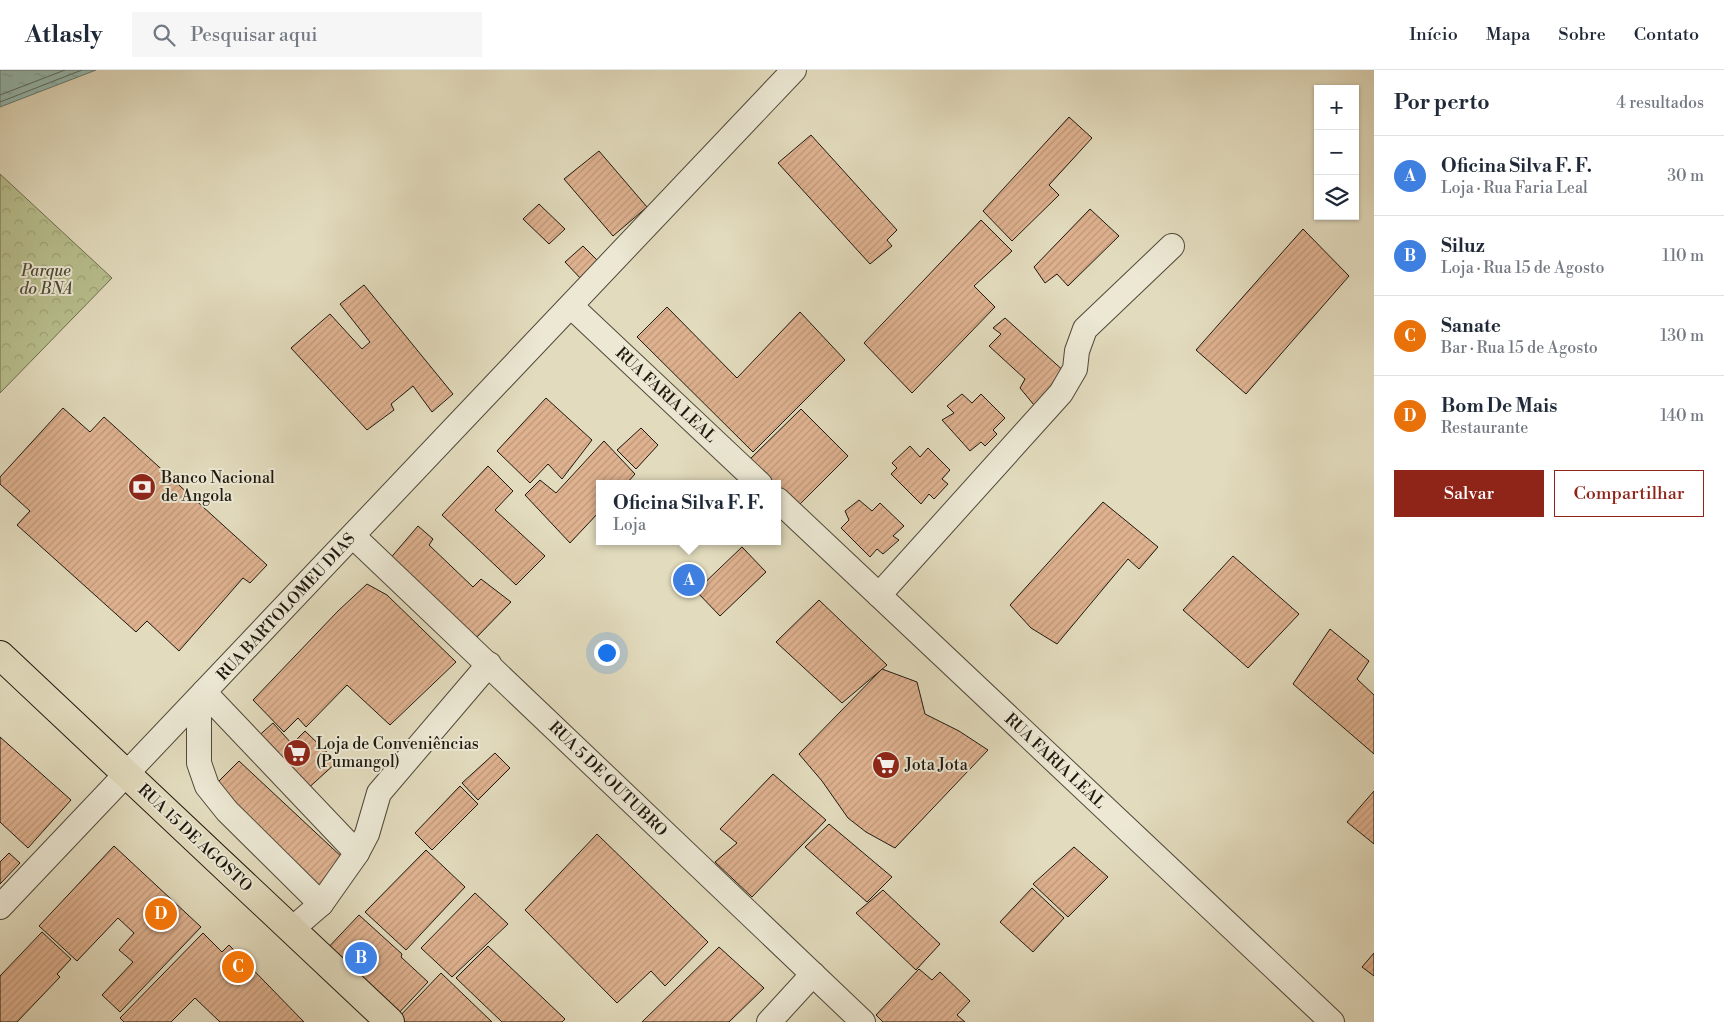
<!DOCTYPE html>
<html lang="pt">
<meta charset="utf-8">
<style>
:root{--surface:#fff;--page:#f6f6f7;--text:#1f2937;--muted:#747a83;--line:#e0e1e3;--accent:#8f2418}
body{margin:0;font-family:"Libre Bodoni",serif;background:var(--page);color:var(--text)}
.controls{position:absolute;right:15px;top:15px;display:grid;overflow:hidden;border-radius:0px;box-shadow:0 1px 4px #0004}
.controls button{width:45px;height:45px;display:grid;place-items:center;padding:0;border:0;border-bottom:1px solid var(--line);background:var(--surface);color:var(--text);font:25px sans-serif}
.you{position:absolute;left:606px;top:582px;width:18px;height:18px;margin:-12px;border:4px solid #fff;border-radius:50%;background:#1a73e8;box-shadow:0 0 0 8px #1a73e833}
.badge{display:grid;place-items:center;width:32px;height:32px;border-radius:50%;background:var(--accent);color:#fff;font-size:16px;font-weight:700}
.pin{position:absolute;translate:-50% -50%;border:2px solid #fff;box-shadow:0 1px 5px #0006}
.popup{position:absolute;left:596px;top:410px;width:185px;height:65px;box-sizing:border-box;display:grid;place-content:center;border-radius:0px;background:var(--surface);filter:drop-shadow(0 1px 4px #0005);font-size:16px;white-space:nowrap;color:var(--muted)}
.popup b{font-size:19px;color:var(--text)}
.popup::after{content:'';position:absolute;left:50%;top:100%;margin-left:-10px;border:10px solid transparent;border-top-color:var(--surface)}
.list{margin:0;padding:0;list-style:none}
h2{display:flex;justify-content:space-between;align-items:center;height:65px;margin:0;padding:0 20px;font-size:21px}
h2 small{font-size:16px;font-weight:400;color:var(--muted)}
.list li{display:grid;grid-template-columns:32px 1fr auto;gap:15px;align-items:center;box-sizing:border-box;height:80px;padding:0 20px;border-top:1px solid var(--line)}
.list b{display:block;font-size:19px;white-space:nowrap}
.list p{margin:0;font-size:16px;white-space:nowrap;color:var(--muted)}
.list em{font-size:16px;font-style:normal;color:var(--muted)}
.actions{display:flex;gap:10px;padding:15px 20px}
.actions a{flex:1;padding:11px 0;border:1px solid var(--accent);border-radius:0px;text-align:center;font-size:18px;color:var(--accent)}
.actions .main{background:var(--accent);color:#fff}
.icon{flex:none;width:28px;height:28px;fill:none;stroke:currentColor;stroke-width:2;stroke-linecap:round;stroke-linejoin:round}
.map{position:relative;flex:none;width:1374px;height:952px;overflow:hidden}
header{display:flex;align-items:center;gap:30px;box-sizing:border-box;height:70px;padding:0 25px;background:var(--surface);border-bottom:1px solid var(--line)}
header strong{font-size:24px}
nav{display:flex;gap:28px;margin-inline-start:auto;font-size:18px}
.search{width:350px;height:45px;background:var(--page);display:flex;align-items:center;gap:12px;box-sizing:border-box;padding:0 18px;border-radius:0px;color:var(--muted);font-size:19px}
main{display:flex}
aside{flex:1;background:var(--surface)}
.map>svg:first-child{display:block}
.park{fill:url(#park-crowns);stroke:#6c6c4e}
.water{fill:url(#water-ripples);stroke:#667a71}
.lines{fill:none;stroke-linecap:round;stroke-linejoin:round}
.shore{stroke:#5a6a61;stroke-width:1}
.building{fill:url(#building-hatch);stroke:#1f180f}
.minor-casing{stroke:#50493a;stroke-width:26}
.major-casing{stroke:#1f180f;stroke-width:30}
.minor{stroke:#ece8d4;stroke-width:24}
.major{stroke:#e2dbbd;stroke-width:28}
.labels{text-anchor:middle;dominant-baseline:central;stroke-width:4;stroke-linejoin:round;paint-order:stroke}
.park-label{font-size:16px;font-style:italic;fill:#4d4a35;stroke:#ece8d4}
.street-label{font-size:16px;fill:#1f180f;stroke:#ece8d4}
.poi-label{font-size:16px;fill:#1f180f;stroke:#ece8d4;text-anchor:start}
</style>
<header>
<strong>Atlasly</strong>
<div class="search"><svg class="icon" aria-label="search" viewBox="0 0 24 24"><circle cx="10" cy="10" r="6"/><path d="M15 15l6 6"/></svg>Pesquisar aqui</div>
<nav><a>Início</a><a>Mapa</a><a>Sobre</a><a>Contato</a></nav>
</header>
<main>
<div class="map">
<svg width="1374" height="952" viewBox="0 0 1374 952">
<defs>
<pattern id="park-crowns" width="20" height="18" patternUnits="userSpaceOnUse" patternTransform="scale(1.25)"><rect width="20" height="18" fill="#b8bf8e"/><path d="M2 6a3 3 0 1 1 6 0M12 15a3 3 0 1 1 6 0" fill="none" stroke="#9ea379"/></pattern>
<pattern id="water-ripples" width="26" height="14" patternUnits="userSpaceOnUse" patternTransform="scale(1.25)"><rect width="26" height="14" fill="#95bbb3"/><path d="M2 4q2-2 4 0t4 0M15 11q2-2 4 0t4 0" fill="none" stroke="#80a099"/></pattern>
<pattern id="building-hatch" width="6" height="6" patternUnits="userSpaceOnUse" patternTransform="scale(1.25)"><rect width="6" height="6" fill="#deb18f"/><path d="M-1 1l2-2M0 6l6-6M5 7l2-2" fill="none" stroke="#be987a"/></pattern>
</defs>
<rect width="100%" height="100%" fill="#e2dbbd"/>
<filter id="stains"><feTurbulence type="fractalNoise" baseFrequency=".004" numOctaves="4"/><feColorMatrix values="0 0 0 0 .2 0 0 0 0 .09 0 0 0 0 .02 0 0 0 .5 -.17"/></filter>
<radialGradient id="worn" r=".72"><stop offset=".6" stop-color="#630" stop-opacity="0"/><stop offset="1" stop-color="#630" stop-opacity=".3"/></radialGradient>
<!-- park -->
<path class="park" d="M0 104 112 208 0 323Z"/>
<!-- water -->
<path class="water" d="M0 0H96L0 37Z"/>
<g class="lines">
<!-- shore -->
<g class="shore">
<path d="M0 25 65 0"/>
<path d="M0 32 82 0"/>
</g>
</g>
<!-- building -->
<g class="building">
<path d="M1069 47 1092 68 1049 115 1059 125 1012 171 983 141Z"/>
<path d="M811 65 897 160 887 170 892 176 870 194 778 93Z"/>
<path d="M599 81 647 137 613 166 564 109Z"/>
<path d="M539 134 565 159 549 174 523 149Z"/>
<path d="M1090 139 1119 166 1068 216 1057 204 1045 213 1034 197Z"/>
<path d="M981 150 1012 181 974 216 995 237 912 323 864 273Z"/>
<path d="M1303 159 1349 206 1246 324 1196 280Z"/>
<path d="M583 176 600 193 582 210 565 192Z"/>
<path d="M364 215 453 324 432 342 413 316 391 334 394 340 367 360 291 278 330 244 362 279 370 272 340 234Z"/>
<path d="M667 237 737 308 800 242 845 290 753 382 637 267Z"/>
<path d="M1005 248 1066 303 1034 335 1020 318 1025 309 989 276 1001 264 993 258Z"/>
<path d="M962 324 972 333 981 324 1005 348 993 360 997 364 985 376 981 372 970 381 942 350 954 343 947 336Z"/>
<path d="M546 328 592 370 562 409 548 394 530 413 497 381Z"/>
<path d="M63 338 90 362 104 347 267 495 250 513 243 508 179 581 147 551 136 562 17 455 30 441 0 414V407Z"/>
<path d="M801 339 848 386 797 437 778 419V414H772L748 391Z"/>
<path d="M641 358 658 375 636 399 617 380Z"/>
<path d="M604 371 635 404 626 414H600V441L570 473 525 425 540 410 556 423Z"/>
<path d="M910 376 920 387 928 378 950 400 942 409 948 414 934 429 929 424 921 434 891 404 897 398 892 393Z"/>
<path d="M488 396 513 421 495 440 545 486 516 515 442 445Z"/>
<path d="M859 430 872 441 880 433 904 456 893 466 899 470 883 484 877 479 870 487 841 458 849 450 845 441Z"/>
<path d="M1103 432 1158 477 1139 499 1128 489 1057 574 1031 558 1010 535Z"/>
<path d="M418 456 433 469 429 475 473 517 481 509 511 532 474 570 388 491Z"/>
<path d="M742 477 766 502 720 546 696 521Z"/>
<path d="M1233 486 1299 544 1248 598 1183 540Z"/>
<path d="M367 514 387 525 456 592 390 655 347 615 306 657 298 648 284 662 253 630 338 541Z"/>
<path d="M819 530 887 595 842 633 776 572Z"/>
<path d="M1330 559 1369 591 1357 609 1374 625V684L1293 614Z"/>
<path d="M882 599 917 612 925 644 959 661 988 680 895 778 866 762 848 748 822 711 799 684Z"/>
<path d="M273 653 292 674 305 661 337 692 304 722 254 670Z"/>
<path d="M0 667 71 730 28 778 0 752Z"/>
<path d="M495 683 510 698 478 730 462 713Z"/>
<path d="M239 691 345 790 318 816 213 717Z"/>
<path d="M773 704 826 750 752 827 715 792 737 773 720 759Z"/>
<path d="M460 716 478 734 432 780 415 763Z"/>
<path d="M1374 721V774L1347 752Z"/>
<path d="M829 754 892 807 867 832 805 777Z"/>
<path d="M597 764 708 872 665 916 651 901 617 933 525 840Z"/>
<path d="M114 776 201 857 120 942 102 925 133 892 119 880 134 863 118 848 77 891 39 856Z"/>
<path d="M1074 777 1108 807 1068 847 1033 814Z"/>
<path d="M426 780 465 817 406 880 365 842Z"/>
<path d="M9 783 20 793 0 814V792Z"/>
<path d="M1032 818 1064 848 1033 882 1000 852Z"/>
<path d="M883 820 940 874 916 900 856 843Z"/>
<path d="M475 823 508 854 452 907 421 878Z"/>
<path d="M359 845 402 884 401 887 428 912 395 947 323 883Z"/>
<path d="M42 862 71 889 57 904 60 907 17 952H0V906Z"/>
<path d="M203 863 222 882 229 875 304 952H220L195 928 171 952H124L120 948Z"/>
<path d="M488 876 565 949 562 952H502L456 908Z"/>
<path d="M719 877 764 918 729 952H642Z"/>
<path d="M1374 883V906L1362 897Z"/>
<path d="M919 899 932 910 940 902 970 931 957 945 965 952H883L876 945Z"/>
<path d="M441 903 492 952H401L397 949Z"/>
</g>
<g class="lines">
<!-- minor casing -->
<g class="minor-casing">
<g id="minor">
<path d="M571 236 760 414"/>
<path d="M778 430 1332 952"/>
<path d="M353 466 863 952"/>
<path d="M879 525 1061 323 1075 299 1077 281 1085 259 1172 176"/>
<path d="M204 622 357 783"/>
<path d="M199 628V693L207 716 227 741 321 834 291 860"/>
<path d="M321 834 357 783 367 764 379 723 489 594"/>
<path d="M0 837 794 0"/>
<path d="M769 952 813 904"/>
</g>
</g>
<!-- major casing -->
<g class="major-casing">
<path id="major" d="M0 585 390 952"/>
</g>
<!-- minor -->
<use href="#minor" class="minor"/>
<!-- major -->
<use href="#major" class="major"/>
</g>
<!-- icons -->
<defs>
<g id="bank-disc" transform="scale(1.4375)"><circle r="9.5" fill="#8f2418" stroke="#ece8d4"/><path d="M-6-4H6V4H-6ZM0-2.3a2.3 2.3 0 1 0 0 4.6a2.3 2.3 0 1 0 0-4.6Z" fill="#fff"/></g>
<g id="supermarket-disc" transform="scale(1.4375)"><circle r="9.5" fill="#8f2418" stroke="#ece8d4"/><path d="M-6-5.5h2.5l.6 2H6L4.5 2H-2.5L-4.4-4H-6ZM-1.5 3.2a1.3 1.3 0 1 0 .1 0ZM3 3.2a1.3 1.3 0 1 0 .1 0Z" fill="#fff"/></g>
</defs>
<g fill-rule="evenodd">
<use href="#bank-disc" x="142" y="417"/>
<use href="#supermarket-disc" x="297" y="683"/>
<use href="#supermarket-disc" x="886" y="695"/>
</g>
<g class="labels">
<!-- park labels -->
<g class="park-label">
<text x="46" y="201">Parque<tspan x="46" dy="18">do BNA</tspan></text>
</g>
<!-- street labels -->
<g class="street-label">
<text transform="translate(666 325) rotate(43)">RUA FARIA LEAL</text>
<text transform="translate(286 537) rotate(-47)">RUA BARTOLOMEU DIAS</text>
<text transform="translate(1055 691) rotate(43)">RUA FARIA LEAL</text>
<text transform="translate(608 709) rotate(44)">RUA 5 DE OUTUBRO</text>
<text transform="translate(195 768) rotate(43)">RUA 15 DE AGOSTO</text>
</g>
<!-- poi labels -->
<g class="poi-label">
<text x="161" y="408">Banco Nacional<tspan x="161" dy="18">de Angola</tspan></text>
<text x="316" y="674">Loja de Conveniências<tspan x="316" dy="18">(Pumangol)</tspan></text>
<text x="905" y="695">Jota Jota</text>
</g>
</g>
<rect width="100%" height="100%" filter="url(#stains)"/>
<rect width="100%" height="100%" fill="url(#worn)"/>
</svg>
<div class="controls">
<button>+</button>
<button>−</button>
<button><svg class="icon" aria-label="layers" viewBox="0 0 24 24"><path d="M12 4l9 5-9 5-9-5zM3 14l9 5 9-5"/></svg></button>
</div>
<div class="you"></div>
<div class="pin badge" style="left:689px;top:510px;background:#3f7fe0">A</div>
<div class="popup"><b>Oficina Silva F. F.</b>Loja</div>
<div class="pin badge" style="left:361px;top:888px;background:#3f7fe0">B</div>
<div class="pin badge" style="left:238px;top:897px;background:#e8710a">C</div>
<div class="pin badge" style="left:161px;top:844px;background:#e8710a">D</div>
</div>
<aside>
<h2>Por perto<small>4 resultados</small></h2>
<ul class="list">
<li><span class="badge" style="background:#3f7fe0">A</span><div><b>Oficina Silva F. F.</b><p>Loja · Rua Faria Leal</p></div><em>30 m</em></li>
<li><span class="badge" style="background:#3f7fe0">B</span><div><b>Siluz</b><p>Loja · Rua 15 de Agosto</p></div><em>110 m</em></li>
<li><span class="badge" style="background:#e8710a">C</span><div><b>Sanate</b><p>Bar · Rua 15 de Agosto</p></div><em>130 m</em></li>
<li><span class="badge" style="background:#e8710a">D</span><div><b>Bom De Mais</b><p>Restaurante</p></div><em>140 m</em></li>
</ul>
<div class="actions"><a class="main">Salvar</a><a>Compartilhar</a></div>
</aside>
</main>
